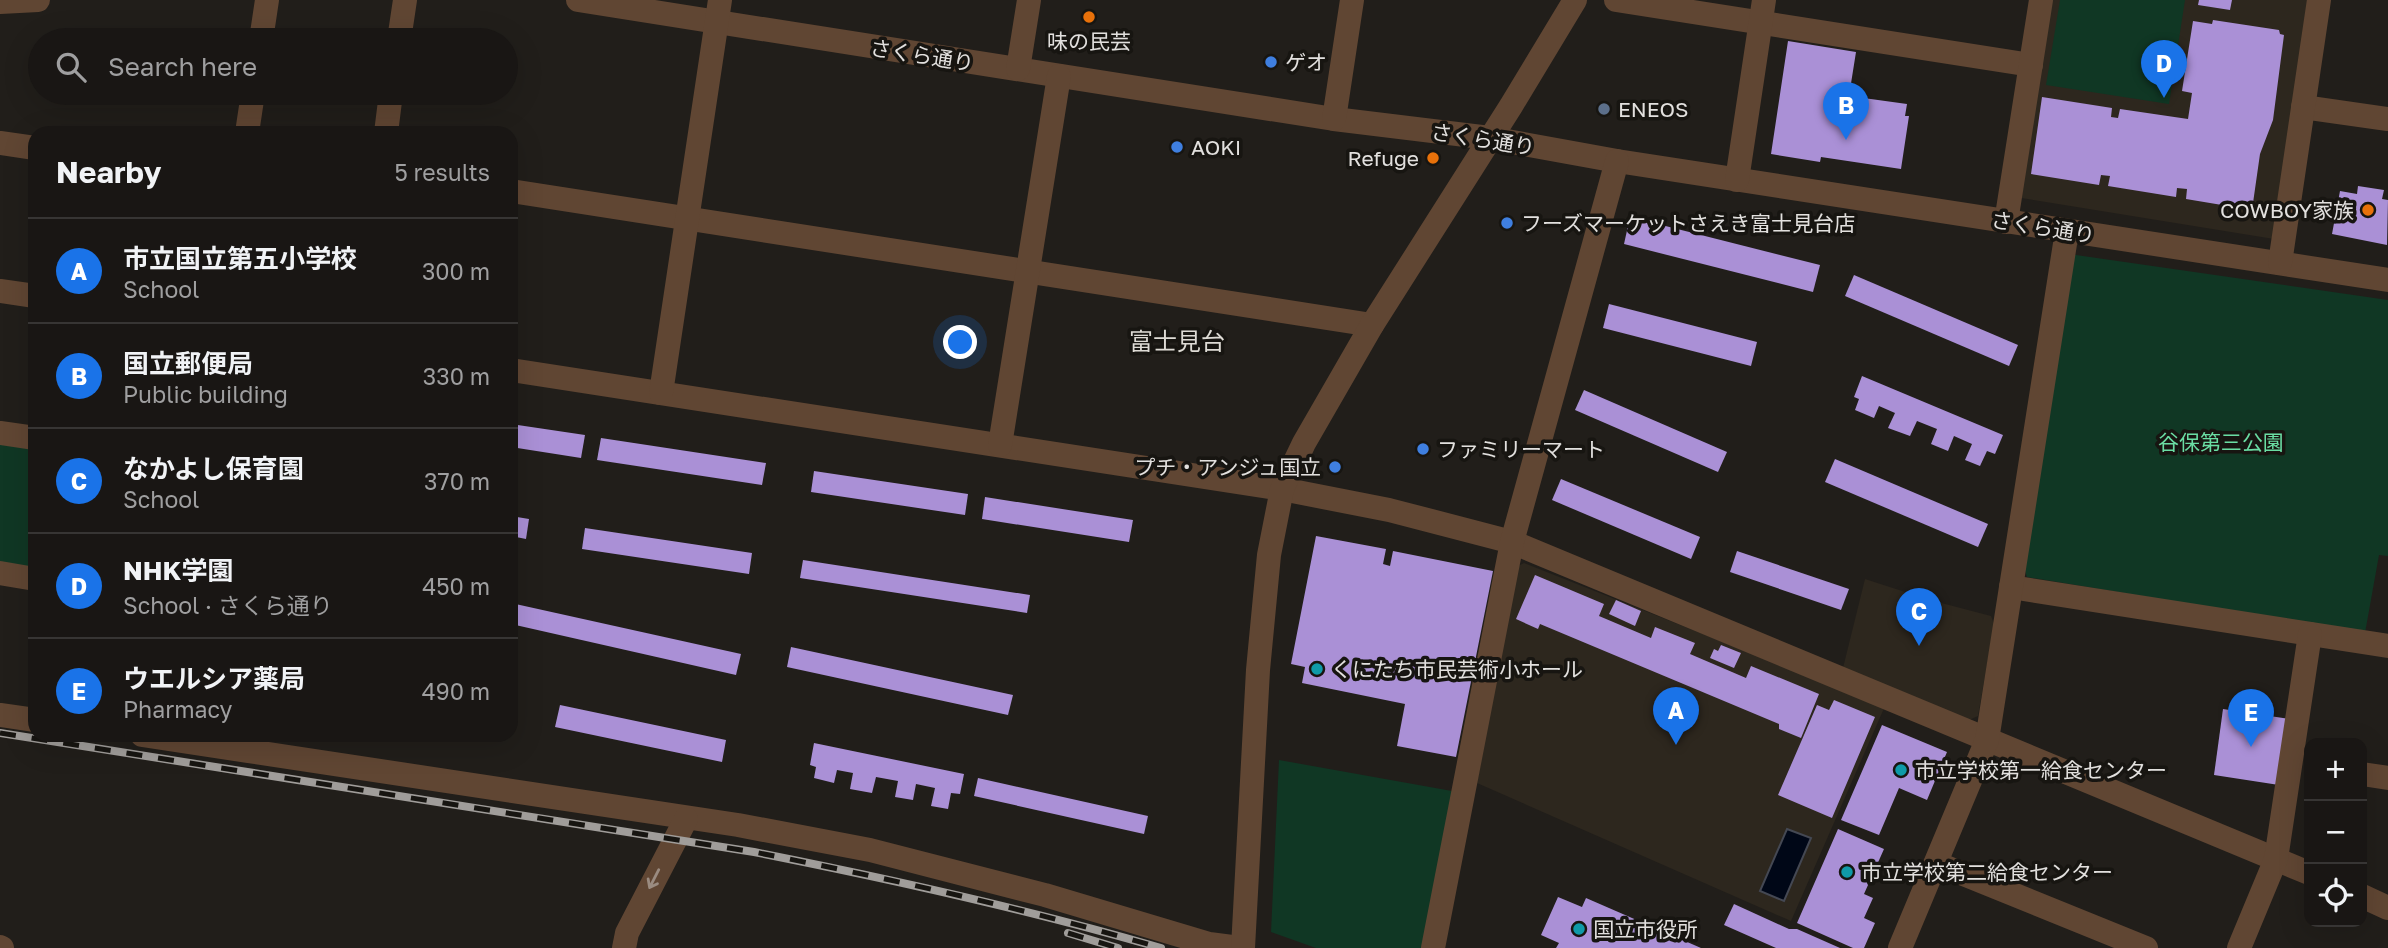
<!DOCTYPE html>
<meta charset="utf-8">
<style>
:root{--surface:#191614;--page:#221f1d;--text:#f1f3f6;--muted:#9f9fa0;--line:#373534;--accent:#1a73e8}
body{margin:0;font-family:"Golos Text","Noto Sans JP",sans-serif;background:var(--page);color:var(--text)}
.controls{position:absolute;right:21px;bottom:21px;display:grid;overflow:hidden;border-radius:14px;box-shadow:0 7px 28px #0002}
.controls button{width:63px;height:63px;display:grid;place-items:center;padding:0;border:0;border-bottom:2px solid var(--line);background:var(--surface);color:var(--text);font:35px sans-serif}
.you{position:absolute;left:961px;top:343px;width:24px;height:24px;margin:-18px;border:5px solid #fff;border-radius:50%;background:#1a73e8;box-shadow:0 0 0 10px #1a73e833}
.badge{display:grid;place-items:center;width:46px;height:46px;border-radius:50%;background:var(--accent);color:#fff;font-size:23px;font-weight:700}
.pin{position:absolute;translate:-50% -58px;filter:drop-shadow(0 2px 4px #0008)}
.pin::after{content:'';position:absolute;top:37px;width:24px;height:21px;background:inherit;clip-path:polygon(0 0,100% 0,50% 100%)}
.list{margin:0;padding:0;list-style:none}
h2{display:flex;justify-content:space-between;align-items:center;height:91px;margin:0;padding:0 28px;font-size:30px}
h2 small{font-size:23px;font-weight:400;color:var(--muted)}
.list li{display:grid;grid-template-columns:46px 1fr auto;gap:21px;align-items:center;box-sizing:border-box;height:105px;padding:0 28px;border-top:2px solid var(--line)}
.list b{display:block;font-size:26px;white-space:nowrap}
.list p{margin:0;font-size:23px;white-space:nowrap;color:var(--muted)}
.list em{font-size:23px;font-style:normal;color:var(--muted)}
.icon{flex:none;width:38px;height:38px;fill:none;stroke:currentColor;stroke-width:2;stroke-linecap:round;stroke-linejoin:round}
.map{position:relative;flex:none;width:2388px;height:948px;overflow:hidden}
.search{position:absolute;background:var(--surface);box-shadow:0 7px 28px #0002;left:28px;top:28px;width:490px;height:77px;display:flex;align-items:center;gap:18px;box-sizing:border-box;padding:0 24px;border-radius:38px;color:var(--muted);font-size:26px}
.panel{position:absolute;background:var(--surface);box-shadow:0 7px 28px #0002;left:28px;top:126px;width:490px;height:616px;border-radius:21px}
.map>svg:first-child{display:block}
.built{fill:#2d271e}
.green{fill:#103724}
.water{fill:#000717;stroke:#444853;stroke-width:2}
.building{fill:#aa90d6}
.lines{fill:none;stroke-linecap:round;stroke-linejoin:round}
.minor{stroke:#604633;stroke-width:24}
.rail-casing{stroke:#a09d9a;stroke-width:8}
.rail{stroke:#171511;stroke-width:5;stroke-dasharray:16;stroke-linecap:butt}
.oneway{stroke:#9a8b80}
.food-dot{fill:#e8710a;stroke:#171511;stroke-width:2.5}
.shop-dot{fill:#3f7fe0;stroke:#171511;stroke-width:2.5}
.service-dot{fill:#5c6f8a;stroke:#171511;stroke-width:2.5}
.culture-dot{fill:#0f9aa8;stroke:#171511;stroke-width:2.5}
.labels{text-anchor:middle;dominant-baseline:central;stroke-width:7;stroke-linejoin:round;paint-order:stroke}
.poi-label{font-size:21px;fill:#e2e0de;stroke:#171511;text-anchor:start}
.street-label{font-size:21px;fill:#e2e0de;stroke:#171511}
.park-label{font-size:21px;fill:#6adda3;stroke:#171511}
.quarter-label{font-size:24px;fill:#dedbd5;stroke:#171511}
</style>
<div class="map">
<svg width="2388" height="948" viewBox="0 0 2388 948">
<rect width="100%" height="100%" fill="#211e1a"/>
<!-- built -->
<g class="built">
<path d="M2048 0H2314L2274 239 2015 197Z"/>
<path d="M1524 563 1885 706 1791 921 1477 783 1516 567Z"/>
<path d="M1865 579 1930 600 1991 616 1994 624 1978 716 1969 720 1843 668Z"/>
</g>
<!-- green -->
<g class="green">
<path d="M2060 0H2185L2169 104 2046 85Z"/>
<path d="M2069 254 2388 300V556L2379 555 2365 633 2027 577 2022 562Z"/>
<path d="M0 443 35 449V570L0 564Z"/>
<path d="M1279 760 1452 791 1423 948H1316L1271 932Z"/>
</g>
<!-- water -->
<path class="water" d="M1787 829 1811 838 1784 901 1760 891Z"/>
<!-- building -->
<g class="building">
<path d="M2199 0H2232L2230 10 2198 5Z"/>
<path d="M2213 20 2279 30 2280 34 2284 35 2273 120 2260 154 2252 210 2186 199 2187 189 2177 188 2176 197 2108 186 2110 176 2101 175 2099 185 2031 174 2042 97 2112 108 2111 117 2118 118 2120 109 2188 119 2192 93 2182 91 2193 21 2212 24Z"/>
<path d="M1788 41 1856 52 1849 96 1907 104 1905 116H1909L1901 169 1821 157 1820 162 1771 154Z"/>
<path d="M2358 186 2384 190 2382 199 2388 200 2387 245 2332 234 2340 191 2357 194Z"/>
<path d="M1630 217 1820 265 1813 292 1624 244Z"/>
<path d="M1854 275 2018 345 2009 366 1845 296Z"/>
<path d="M1609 304 1757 342 1751 366 1603 328Z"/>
<path d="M1862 376 2003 435 1995 454 1987 451 1980 466 1965 460 1972 444 1954 436 1948 451 1931 444 1937 429 1917 421 1910 436 1888 428 1895 413 1879 406 1874 418 1855 410 1859 399 1854 397Z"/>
<path d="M1584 390 1727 452 1718 472 1575 410Z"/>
<path d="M511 424 585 435 581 458 511 447Z"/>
<path d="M601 438 766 463 762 485 597 460Z"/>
<path d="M1835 459 1988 524 1978 547 1825 482Z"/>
<path d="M814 471 968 494 965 515 811 492Z"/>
<path d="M1561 479 1700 537 1691 559 1552 500Z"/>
<path d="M985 497 1133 520 1129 542 982 519Z"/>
<path d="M511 516 529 519 526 539 511 536Z"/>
<path d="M585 528 752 553 749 574 582 549Z"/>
<path d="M1316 536 1386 549 1383 564 1390 566 1393 551 1493 571 1456 757 1397 746 1405 704 1302 683 1305 667 1291 664Z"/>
<path d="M1737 551 1849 589 1841 610 1730 572Z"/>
<path d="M803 560 1030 595 1027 613 800 578Z"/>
<path d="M1535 575 1604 604 1599 616 1651 638 1655 627 1695 643 1690 654 1746 678 1751 666 1819 694 1801 738 1779 729V724L1540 624 1538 629 1516 619Z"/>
<path d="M1616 600 1641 611 1635 626 1609 614Z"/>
<path d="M511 603 741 654 736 675 511 624Z"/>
<path d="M1721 645 1741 653 1734 668 1710 658 1714 649 1718 651Z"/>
<path d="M791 647 1013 695 1008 715 787 667Z"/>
<path d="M1834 700 1875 717 1832 818 1778 795 1817 705 1829 710Z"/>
<path d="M560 705 726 740 722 762 555 727Z"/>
<path d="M2223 709 2289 719 2279 785 2214 775Z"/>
<path d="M1882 725 1947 752 1927 800 1899 788 1879 835 1841 820Z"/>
<path d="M814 743 964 774 960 794 951 793 948 809 931 806 935 788 916 784 913 800 895 797 898 781 876 777 872 793 850 789 853 773 837 770 834 783 814 778 816 767 810 765Z"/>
<path d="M978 778 1148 816 1144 834 974 796Z"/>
<path d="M1838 829 1884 849 1864 894 1873 898 1864 918 1875 923 1864 948H1853L1797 923Z"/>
<path d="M1558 897 1582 907 1586 898 1701 948H1556L1559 943 1541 935Z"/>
<path d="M1734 904 1789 929H1797L1840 948H1776L1724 925Z"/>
</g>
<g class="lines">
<!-- minor -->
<g class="minor">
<path d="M578 0 1334 119 1490 138 1617 161 2388 280"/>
<path d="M1616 0 2031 65"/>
<path d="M0 2 38 0"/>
<path d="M261 40 267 0"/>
<path d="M399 40 405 0"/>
<path d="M1018 69 1029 0"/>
<path d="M2303 107 2388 119"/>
<path d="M1334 119 1352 0"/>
<path d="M247 133 253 93"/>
<path d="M386 133 391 93"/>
<path d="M0 143 35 148"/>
<path d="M1737 180 1764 0"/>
<path d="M511 191 1372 325"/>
<path d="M2006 222 2041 0"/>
<path d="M2280 263 2319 0"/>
<path d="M0 291 35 296"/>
<path d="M511 370 1282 489 1389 510 1512 542 2309 873"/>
<path d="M661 393 720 0"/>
<path d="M0 433 35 438"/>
<path d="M1000 445 1059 76"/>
<path d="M0 573 35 579"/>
<path d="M2011 587 2388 646"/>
<path d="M0 715 35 720"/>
<path d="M142 735 738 825 870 850 1045 895 1209 944 1240 948"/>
<path d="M2362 774 2388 778"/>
<path d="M1936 863 2146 948"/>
<path d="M2362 896 2388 908"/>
<path d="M0 947 2 948"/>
<path d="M624 948 627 933 686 819"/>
<path d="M1243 948 1258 670 1269 555 1282 489 1304 443 1372 325 1511 106 1575 0"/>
<path d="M1433 948 1512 542 1617 161"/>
<path d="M1900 948 1987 740 2067 231"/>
<path d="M2239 948 2276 859 2310 634"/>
</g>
<!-- rail casing -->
<g class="rail-casing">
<g id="rail">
<path d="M0 733 754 852C891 879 1027 909 1161 948"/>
<path d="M1068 933 1118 948"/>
</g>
</g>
<!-- rail -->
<use href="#rail" class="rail"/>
</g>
<!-- one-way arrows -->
<defs><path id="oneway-shaft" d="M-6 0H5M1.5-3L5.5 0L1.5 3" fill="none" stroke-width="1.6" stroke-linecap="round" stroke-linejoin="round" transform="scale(1.75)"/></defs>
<use class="oneway" href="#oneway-shaft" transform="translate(654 879) rotate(117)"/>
<!-- markers -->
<g class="food-dot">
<circle cx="1089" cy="17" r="7"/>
<circle cx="1433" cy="158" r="7"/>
<circle cx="2368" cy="210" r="7"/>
</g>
<g class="shop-dot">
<circle cx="1271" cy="62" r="7"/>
<circle cx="1177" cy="147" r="7"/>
<circle cx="1507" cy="223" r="7"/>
<circle cx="1423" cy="449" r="7"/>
<circle cx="1335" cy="467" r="7"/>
</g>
<circle class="service-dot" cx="1604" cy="109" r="7"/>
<g class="culture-dot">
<circle cx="1317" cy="669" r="7"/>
<circle cx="1901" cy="770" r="7"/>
<circle cx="1847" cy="872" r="7"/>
<circle cx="1579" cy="929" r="7"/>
</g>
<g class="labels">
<!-- poi labels -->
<g class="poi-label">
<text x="1089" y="41" text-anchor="middle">味の民芸</text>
<text x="1285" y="62">ゲオ</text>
<text x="1618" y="109">ENEOS</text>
<text x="1191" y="147">AOKI</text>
<text x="1419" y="158" text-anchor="end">Refuge</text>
<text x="2354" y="210" text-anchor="end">COWBOY家族</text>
<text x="1521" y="223">フーズマーケットさえき富士見台店</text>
<text x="1437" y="449">ファミリーマート</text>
<text x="1321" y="467" text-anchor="end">プチ・アンジュ国立</text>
<text x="1331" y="669">くにたち市民芸術小ホール</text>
<text x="1915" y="770">市立学校第一給食センター</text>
<text x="1861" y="872">市立学校第二給食センター</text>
<text x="1593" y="929">国立市役所</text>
</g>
<!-- street labels -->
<g class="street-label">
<text transform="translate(922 55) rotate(9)">さくら通り</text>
<text transform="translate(1483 139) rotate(9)">さくら通り</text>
<text transform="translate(2043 227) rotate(9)">さくら通り</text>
</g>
<!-- park labels -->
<g class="park-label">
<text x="2221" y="442">谷保第三公園</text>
</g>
<!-- quarter labels -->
<g class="quarter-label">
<text x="1177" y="340">富士見台</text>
</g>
</g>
</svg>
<div class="controls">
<button>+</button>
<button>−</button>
<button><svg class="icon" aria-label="locate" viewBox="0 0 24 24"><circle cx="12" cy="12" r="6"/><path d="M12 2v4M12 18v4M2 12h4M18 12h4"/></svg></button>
</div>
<div class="you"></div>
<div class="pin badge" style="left:1676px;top:745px">A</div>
<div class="pin badge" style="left:1846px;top:140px">B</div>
<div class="pin badge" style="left:1919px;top:646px">C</div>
<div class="pin badge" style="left:2164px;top:98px">D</div>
<div class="pin badge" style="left:2251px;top:747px">E</div>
<div class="search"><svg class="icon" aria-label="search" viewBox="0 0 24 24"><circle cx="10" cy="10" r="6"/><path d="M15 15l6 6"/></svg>Search here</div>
<section class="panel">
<h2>Nearby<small>5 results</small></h2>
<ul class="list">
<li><span class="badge">A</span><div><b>市立国立第五小学校</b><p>School</p></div><em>300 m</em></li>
<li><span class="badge">B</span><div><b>国立郵便局</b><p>Public building</p></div><em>330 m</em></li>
<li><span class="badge">C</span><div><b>なかよし保育園</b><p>School</p></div><em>370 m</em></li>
<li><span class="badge">D</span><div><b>NHK学園</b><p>School · さくら通り</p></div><em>450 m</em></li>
<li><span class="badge">E</span><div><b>ウエルシア薬局</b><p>Pharmacy</p></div><em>490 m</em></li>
</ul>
</section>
</div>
